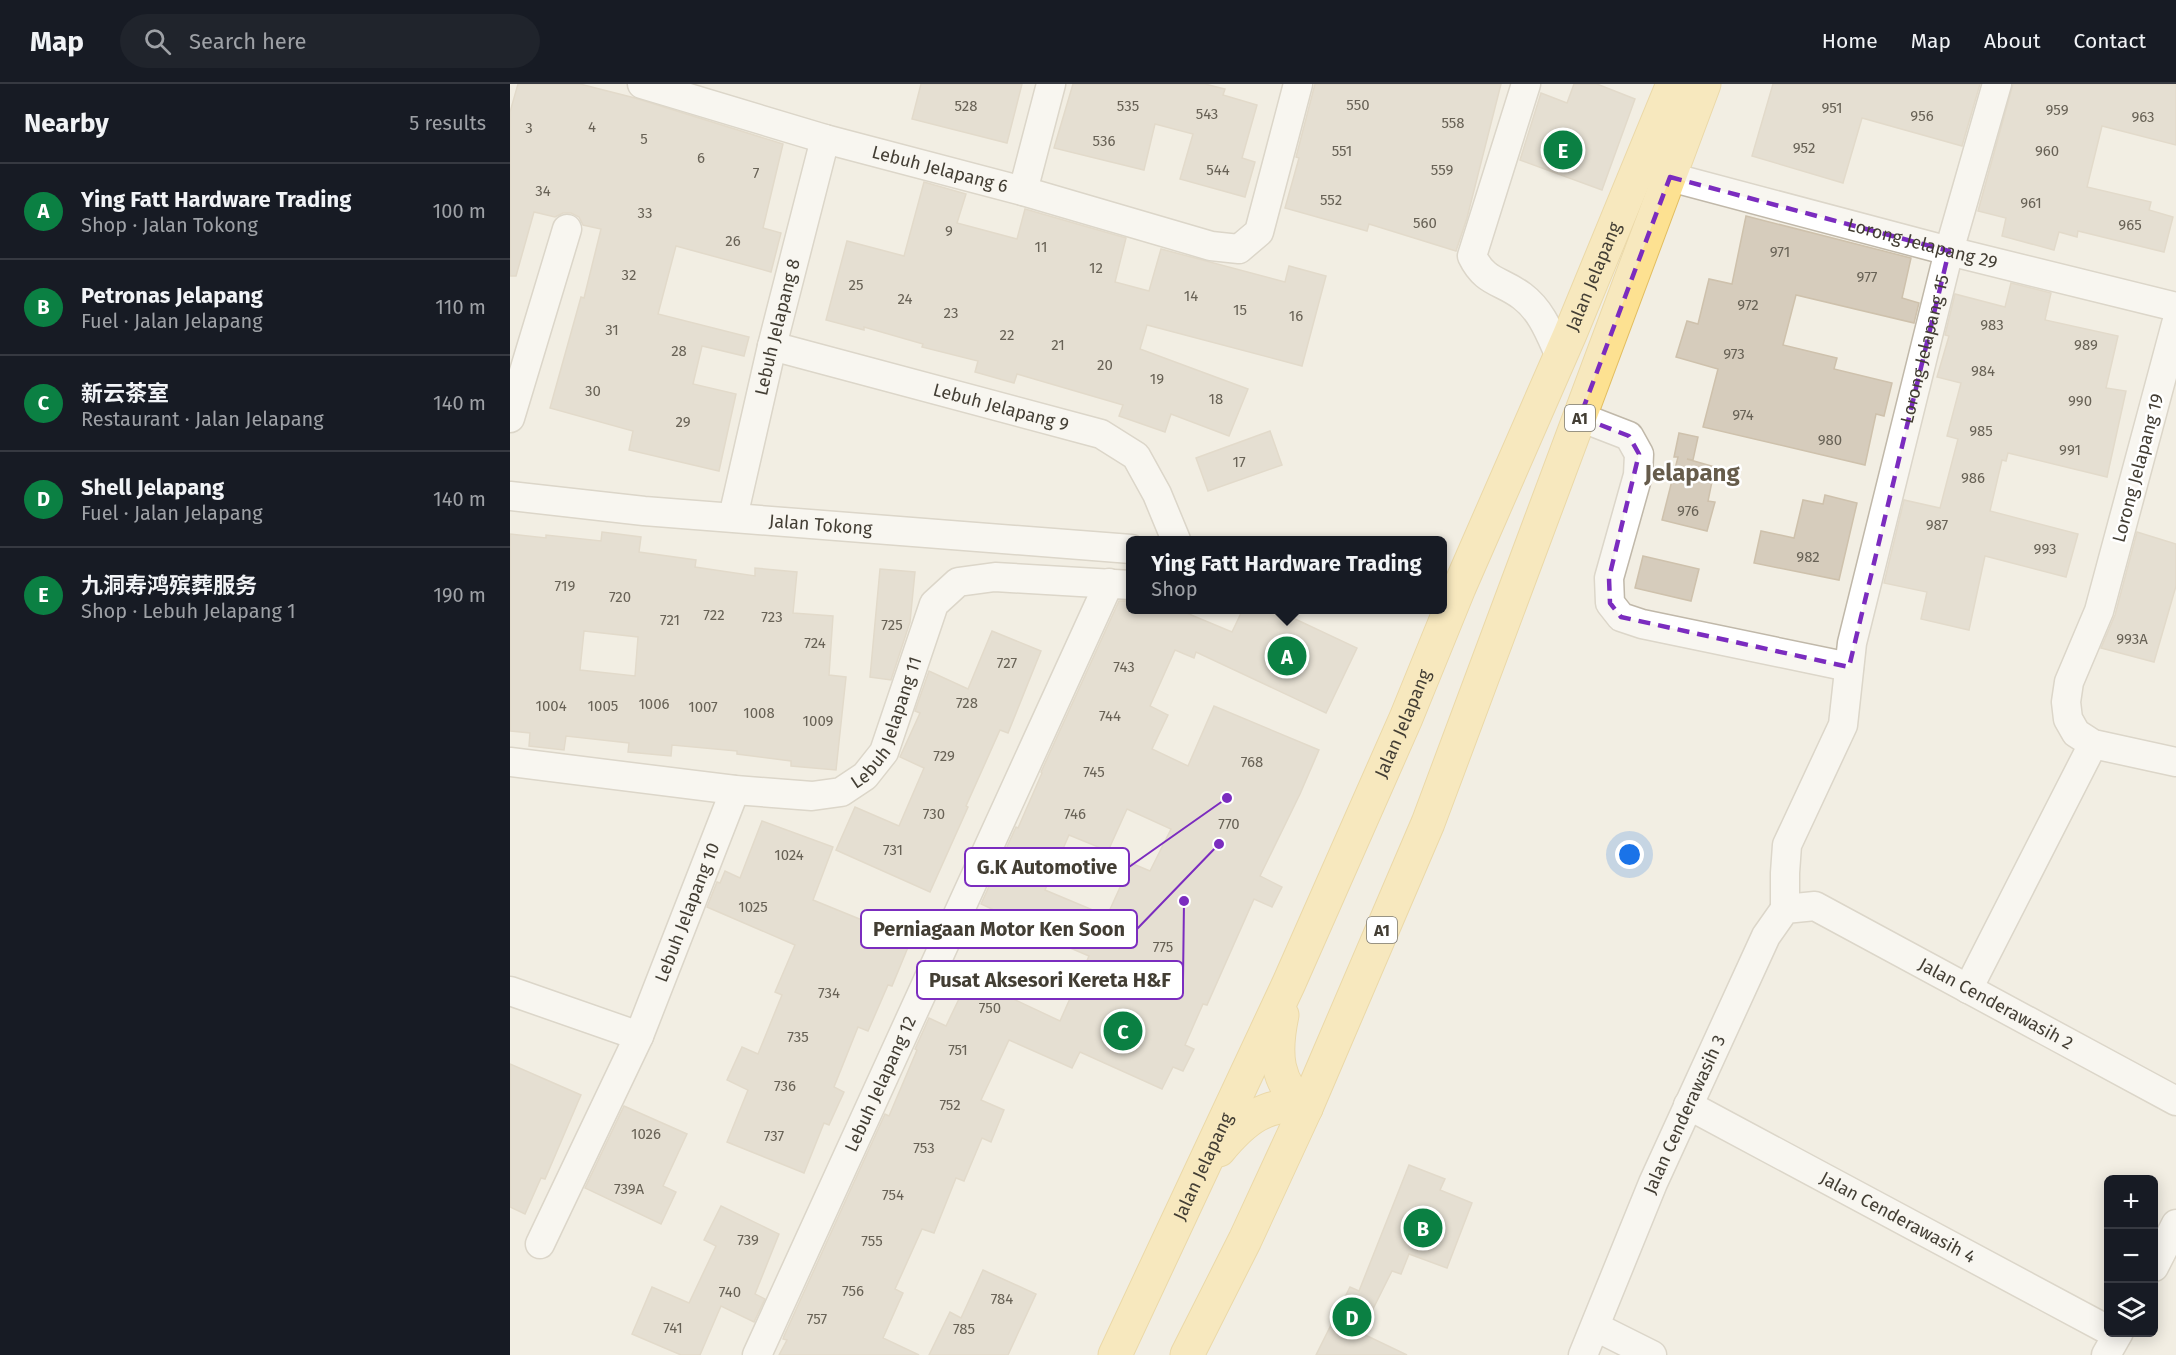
<!DOCTYPE html>
<meta charset="utf-8">
<style>
:root{--surface:#171b24;--page:#20242c;--text:#f1f3f6;--muted:#9ea1a6;--line:#363941;--accent:#0b8043}
body{margin:0;font-family:"Fira Sans","Noto Sans SC",sans-serif;background:var(--page);color:var(--text)}
.controls{position:absolute;right:18px;bottom:18px;display:grid;overflow:hidden;border-radius:9px;box-shadow:0 3px 15px #0003}
.controls button{width:54px;height:54px;display:grid;place-items:center;padding:0;border:0;border-bottom:2px solid var(--line);background:var(--surface);color:var(--text);font:30px sans-serif}
.you{position:absolute;left:1120px;top:771px;width:21px;height:21px;margin:-15px;border:4px solid #fff;border-radius:50%;background:#1a73e8;box-shadow:0 0 0 9px #1a73e833}
.badge{display:grid;place-items:center;width:39px;height:39px;border-radius:50%;background:var(--accent);color:#fff;font-size:20px;font-weight:700}
.pin{position:absolute;translate:-50% -50%;border:3px solid #fff;box-shadow:0 2px 6px #0006}
.popup{position:absolute;left:616px;top:452px;width:321px;height:78px;box-sizing:border-box;display:grid;place-content:center;border-radius:9px;background:var(--surface);filter:drop-shadow(0 2px 4px #0005);font-size:20px;white-space:nowrap;color:var(--muted)}
.popup b{font-size:22px;color:var(--text)}
.popup::after{content:'';position:absolute;left:50%;top:100%;margin-left:-12px;border:12px solid transparent;border-top-color:var(--surface)}
.list{margin:0;padding:0;list-style:none}
h2{display:flex;justify-content:space-between;align-items:center;height:78px;margin:0;padding:0 24px;font-size:26px}
h2 small{font-size:20px;font-weight:400;color:var(--muted)}
.list li{display:grid;grid-template-columns:39px 1fr auto;gap:18px;align-items:center;box-sizing:border-box;height:96px;padding:0 24px;border-top:2px solid var(--line)}
.list b{display:block;font-size:22px;white-space:nowrap}
.list p{margin:0;font-size:20px;white-space:nowrap;color:var(--muted)}
.list em{font-size:20px;font-style:normal;color:var(--muted)}
.icon{flex:none;width:33px;height:33px;fill:none;stroke:currentColor;stroke-width:2;stroke-linecap:round;stroke-linejoin:round}
.map{position:relative;flex:none;width:1666px;height:1271px;overflow:hidden}
header{display:flex;align-items:center;gap:36px;box-sizing:border-box;height:84px;padding:0 30px;background:var(--surface);border-bottom:2px solid var(--line)}
header strong{font-size:28px}
nav{display:flex;gap:33px;margin-inline-start:auto;font-size:21px}
.search{width:420px;height:54px;background:var(--page);display:flex;align-items:center;gap:15px;box-sizing:border-box;padding:0 21px;border-radius:33px;color:var(--muted);font-size:22px}
main{display:flex}
aside{flex:1;background:var(--surface)}
.map>svg:first-child{display:block}
.building{fill:#d6ccbc;stroke:#cec1ac;stroke-width:1.5;fill-rule:evenodd}
.lines{fill:none;stroke-linecap:round;stroke-linejoin:round}
.street-casing{stroke:#c0b8a9;stroke-width:31}
.primary-casing{stroke:#e2be61;stroke-width:35}
.street{stroke:#fff;stroke-width:28}
.primary{stroke:#fde191;stroke-width:33}
.marked{fill:none;stroke:#7b2cbf;stroke-width:4.5;stroke-dasharray:12 8;stroke-linejoin:round}
.labels{text-anchor:middle;dominant-baseline:central;stroke-width:5;stroke-linejoin:round;paint-order:stroke}
.number-label{font-size:15px;fill:#686256}
.shield{fill:#fff;stroke:#7b7871;stroke-width:1.5}
.shield-label{font-size:16px;font-weight:bold;fill:#433e34}
.street-label{font-size:18px;fill:#433e34;stroke:#fff}
.district-label{font-size:24px;font-weight:bold;fill:#665c4b;stroke:#fff}
.leader{fill:none;stroke:#7b2cbf;stroke-width:2}
.callout-dot{fill:#7b2cbf;stroke:#fff;stroke-width:2}
.callout{fill:#fff;stroke:#7b2cbf;stroke-width:2}
.callout-label{font-size:20px;text-anchor:middle;font-weight:bold;fill:#433e34}
</style>
<header>
<strong>Map</strong>
<div class="search"><svg class="icon" aria-label="search" viewBox="0 0 24 24"><circle cx="10" cy="10" r="6"/><path d="M15 15l6 6"/></svg>Search here</div>
<nav><a>Home</a><a>Map</a><a>About</a><a>Contact</a></nav>
</header>
<main>
<aside>
<h2>Nearby<small>5 results</small></h2>
<ul class="list">
<li><span class="badge">A</span><div><b>Ying Fatt Hardware Trading</b><p>Shop · Jalan Tokong</p></div><em>100 m</em></li>
<li><span class="badge">B</span><div><b>Petronas Jelapang</b><p>Fuel · Jalan Jelapang</p></div><em>110 m</em></li>
<li><span class="badge">C</span><div><b>新云茶室</b><p>Restaurant · Jalan Jelapang</p></div><em>140 m</em></li>
<li><span class="badge">D</span><div><b>Shell Jelapang</b><p>Fuel · Jalan Jelapang</p></div><em>140 m</em></li>
<li><span class="badge">E</span><div><b>九洞寿鸿殡葬服务</b><p>Shop · Lebuh Jelapang 1</p></div><em>190 m</em></li>
</ul>
</aside>
<div class="map">
<svg width="1666" height="1271" viewBox="0 0 1666 1271">
<rect width="100%" height="100%" fill="#f2eee3"/>
<!-- building -->
<g class="building">
<path d="M8 0H70L125 14 273 60 253 144 271 149 261 188 166 162 148 230 239 253 234 272 192 262 183 300 226 310 209 387 119 366 123 347 40 324 71 213 74 214 91 145 73 141 69 133 61 129H53L45 133 24 128 6 192H0V28Z"/>
<path d="M411 0H512L497 59 402 35Z"/>
<path d="M563 0H695L715 5 713 11 747 21 732 74 745 78 735 113 670 95 683 50 645 40 634 86 544 64Z"/>
<path d="M805 0H991L957 134 946 167 859 140 857 147 775 124 789 74 786 73Z"/>
<path d="M1064 0H1087L1125 15 1092 106 1010 76 1031 9 1057 19Z"/>
<path d="M1263 0H1470L1452 62 1352 34 1333 99 1242 72Z"/>
<path d="M1503 0H1666V61L1592 42 1577 103 1641 118 1639 126 1663 133 1654 168 1568 147 1567 153 1549 148 1544 166 1492 152 1496 134 1468 127Z"/>
<path d="M414 98 456 110 447 139 507 155 515 125 616 154 605 198 639 207 651 165 775 198 779 182 816 192 792 282 637 241 630 265 738 305 719 352 661 330 655 348 609 332 613 321 507 290 504 299 465 288 468 277 412 263 413 260 354 243V246L316 236 337 157 394 172Z"/>
<path d="M1236 132 1401 174 1392 214 1409 219 1404 239 1286 211 1273 261 1327 274 1324 285 1382 299 1374 332 1366 330 1355 381 1193 343 1208 285 1166 273 1177 237 1188 240 1199 195 1222 200Z"/>
<path d="M1501 199 1541 209 1535 236 1608 252 1596 304 1616 307 1597 393 1498 369 1496 377 1492 376 1480 427 1568 450 1556 493 1475 472 1459 546 1411 535 1417 508 1374 499 1394 416 1430 424 1448 355 1437 352 1451 299 1427 293 1439 252 1435 251 1445 210 1495 223Z"/>
<path d="M760 347 772 381 698 407 686 374Z"/>
<path d="M1169 349 1188 353 1183 376 1177 375 1205 383 1198 417 1205 418 1197 447 1152 436 1168 373H1164Z"/>
<path d="M1315 411 1347 419 1329 496 1244 479 1251 447 1284 454 1293 416 1313 420Z"/>
<path d="M92 448 131 453 129 468 186 476 185 483 245 492V484L287 488 283 529 323 532 319 591 336 593 326 686 281 682V677L227 670V667L162 661 161 672 118 668 119 659 56 652 54 666 19 662 20 649 0 647V450L36 454V451L91 457ZM74 547 128 553 125 592 70 586Z"/>
<path d="M1627 448 1666 460V502L1644 578 1591 564 1605 531Z"/>
<path d="M1133 472 1189 485 1181 517 1125 504Z"/>
<path d="M370 485 405 488 400 538 381 596 360 593Z"/>
<path d="M609 517H621V525H667L722 548 733 525H764L847 564 816 629 686 568 684 574 665 566 640 622 658 631 642 665 678 682 704 622 809 666 790 710 750 792 772 803 762 823 744 815 697 921 693 920 675 961 684 965 673 987 663 983 652 1005 570 968 562 984 499 956 471 1016 494 1026 481 1058 472 1054 454 1097 446 1094 424 1149 412 1145 385 1205 393 1209 373 1254 409 1271H269L277 1256 273 1255 274 1252 375 1030 379 1032 407 966 405 965 419 934 436 942 459 894 550 937 562 910 579 872 480 830 482 825 471 820 506 743 508 744 532 689 531 688ZM617 725 661 745 640 787 621 779 597 832 535 806 559 751 598 767Z"/>
<path d="M482 547 531 567 498 649 490 646 456 722 458 723 420 808 326 766 345 723 389 742 414 684 390 673 410 629 405 627 419 587 458 605Z"/>
<path d="M252 737 323 763 303 816 401 856 382 902 378 901 358 947 348 943 324 1003 334 1008 319 1041 314 1039 294 1089 217 1058 238 1006 217 996 232 963 248 970 272 911 265 908 285 861 197 823 207 798 210 799 215 787 230 794Z"/>
<path d="M0 980 71 1011 35 1095 31 1094 15 1130 0 1123Z"/>
<path d="M114 1022 177 1050 153 1102 166 1108 151 1140 75 1104Z"/>
<path d="M899 1081 935 1095 930 1106 962 1119 937 1184 899 1170 891 1190 882 1187 851 1249 897 1271H806L840 1203 849 1207Z"/>
<path d="M211 1122 269 1150 245 1210 255 1215 244 1238 211 1222 190 1271H171L122 1250 142 1203 179 1219 206 1162 194 1156Z"/>
<path d="M473 1186 526 1210 498 1271H419L440 1228 451 1234Z"/>
</g>
<g class="lines">
<!-- street casing -->
<g class="street-casing">
<g id="street">
<path id="s1" d="M132 0 315 55 513 107 701 162 729 165 749 148 788 0"/>
<path d="M1016 0 962 172C975 199 991 196 1012 212 1032 227 1040 250 1050 272"/>
<path id="s2" d="M1160 93 1439 167 1666 223"/>
<path d="M513 107 541 0"/>
<path d="M1666 240 1589 527 1559 598 1556 618 1558 635 1566 649 1583 660 1666 678"/>
<path id="s3" d="M262 262 591 350 626 372 647 410 666 456"/>
<path d="M1070 333 1119 352 1129 370 1128 391 1099 494 1100 519 1111 533 1132 540 1339 583"/>
<path d="M0 334 57 145"/>
<path id="s4" d="M0 412 134 427 621 465"/>
<path id="s5" d="M223 433 262 262 315 55"/>
<path id="s6" d="M0 678 225 706 302 712 331 708 355 692 374 668 424 520 448 498 485 493 621 501"/>
<path id="s7" d="M1275 825V789L1277 761 1333 641 1342 559 1439 167 1487 0"/>
<path d="M1458 905 1583 660"/>
<path d="M0 907 129 952"/>
<path id="s8" d="M1178 1021 1598 1246"/>
<path id="s9" d="M30 1160 129 952 225 706"/>
<path d="M1644 1183 1666 1140"/>
<path d="M1086 1243 1142 1271"/>
<path id="s10" d="M247 1271 599 499"/>
<path id="s11" d="M1073 1271 1143 1099 1256 852 1275 825 1305 822 1666 1017"/>
<path d="M1596 1271 1609 1248"/>
</g>
</g>
<!-- primary casing -->
<g class="primary-casing">
<g id="primary">
<path d="M772 931C764 969 765 999 796 1024"/>
<path d="M709 1066C733 1037 757 1016 796 1024"/>
<path id="s12" d="M605 1271 779 899 896 634 949 504 1060 250 1163 0"/>
<path d="M677 1271 735 1156 796 1024 918 739 1194 0"/>
</g>
</g>
<!-- street -->
<use href="#street" class="street"/>
<!-- primary -->
<use href="#primary" class="primary"/>
</g>
<!-- marked area -->
<path d="M0 0H1666V1271H0ZM1160 93 1439 167 1339 583 1111 533 1100 519 1099 494 1129 370 1119 352 1070 333Z" fill="#f2eee3" fill-opacity=".55" fill-rule="evenodd"/>
<path class="marked" d="M1160 93 1439 167 1339 583 1111 533 1100 519 1099 494 1129 370 1119 352 1070 333Z"/>
<g class="labels">
<!-- number labels -->
<g class="number-label">
<text x="848" y="21">550</text>
<text x="456" y="22">528</text>
<text x="618" y="22">535</text>
<text x="1322" y="24">951</text>
<text x="1547" y="26">959</text>
<text x="697" y="30">543</text>
<text x="1412" y="32">956</text>
<text x="1633" y="33">963</text>
<text x="943" y="39">558</text>
<text x="82" y="43">4</text>
<text x="19" y="44">3</text>
<text x="134" y="55">5</text>
<text x="594" y="57">536</text>
<text x="1294" y="64">952</text>
<text x="832" y="67">551</text>
<text x="1537" y="67">960</text>
<text x="191" y="74">6</text>
<text x="708" y="86">544</text>
<text x="932" y="86">559</text>
<text x="246" y="89">7</text>
<text x="33" y="107">34</text>
<text x="821" y="116">552</text>
<text x="1521" y="119">961</text>
<text x="135" y="129">33</text>
<text x="915" y="139">560</text>
<text x="1620" y="141">965</text>
<text x="439" y="147">9</text>
<text x="223" y="157">26</text>
<text x="531" y="163">11</text>
<text x="1270" y="168">971</text>
<text x="586" y="184">12</text>
<text x="119" y="191">32</text>
<text x="1357" y="193">977</text>
<text x="346" y="201">25</text>
<text x="681" y="212">14</text>
<text x="395" y="215">24</text>
<text x="1238" y="221">972</text>
<text x="730" y="226">15</text>
<text x="441" y="229">23</text>
<text x="786" y="232">16</text>
<text x="1482" y="241">983</text>
<text x="102" y="246">31</text>
<text x="497" y="251">22</text>
<text x="548" y="261">21</text>
<text x="1576" y="261">989</text>
<text x="169" y="267">28</text>
<text x="1224" y="270">973</text>
<text x="595" y="281">20</text>
<text x="1473" y="287">984</text>
<text x="647" y="295">19</text>
<text x="83" y="307">30</text>
<text x="706" y="315">18</text>
<text x="1570" y="317">990</text>
<text x="1233" y="331">974</text>
<text x="173" y="338">29</text>
<text x="1471" y="347">985</text>
<text x="1320" y="356">980</text>
<text x="1560" y="366">991</text>
<text x="729" y="378">17</text>
<text x="1463" y="394">986</text>
<text x="1178" y="427">976</text>
<text x="1427" y="441">987</text>
<text x="1535" y="465">993</text>
<text x="1298" y="473">982</text>
<text x="55" y="502">719</text>
<text x="110" y="513">720</text>
<text x="204" y="531">722</text>
<text x="262" y="533">723</text>
<text x="160" y="536">721</text>
<text x="382" y="541">725</text>
<text x="1622" y="555">993A</text>
<text x="305" y="559">724</text>
<text x="497" y="579">727</text>
<text x="614" y="583">743</text>
<text x="457" y="619">728</text>
<text x="144" y="620">1006</text>
<text x="41" y="622">1004</text>
<text x="93" y="622">1005</text>
<text x="193" y="623">1007</text>
<text x="249" y="629">1008</text>
<text x="600" y="632">744</text>
<text x="308" y="637">1009</text>
<text x="434" y="672">729</text>
<text x="742" y="678">768</text>
<text x="584" y="688">745</text>
<text x="424" y="730">730</text>
<text x="565" y="730">746</text>
<text x="719" y="740">770</text>
<text x="383" y="766">731</text>
<text x="279" y="771">1024</text>
<text x="243" y="823">1025</text>
<text x="653" y="863">775</text>
<text x="319" y="909">734</text>
<text x="480" y="924">750</text>
<text x="288" y="953">735</text>
<text x="448" y="966">751</text>
<text x="275" y="1002">736</text>
<text x="440" y="1021">752</text>
<text x="136" y="1050">1026</text>
<text x="264" y="1052">737</text>
<text x="414" y="1064">753</text>
<text x="119" y="1105">739A</text>
<text x="383" y="1111">754</text>
<text x="238" y="1156">739</text>
<text x="362" y="1157">755</text>
<text x="343" y="1207">756</text>
<text x="220" y="1208">740</text>
<text x="492" y="1215">784</text>
<text x="307" y="1235">757</text>
<text x="163" y="1244">741</text>
<text x="454" y="1245">785</text>
</g>
<!-- shield labels -->
<g class="shield">
<rect x="1055" y="321" width="30" height="26" rx="4.5"/>
<rect x="857" y="833" width="30" height="26" rx="4.5"/>
</g>
<g class="shield-label">
<text x="1070" y="334">A1</text>
<text x="872" y="846">A1</text>
</g>
<!-- street labels -->
<g class="street-label">
<text stroke="none"><textPath href="#s1" startOffset="310">Lebuh Jelapang 6</textPath></text>
<text stroke="none"><textPath href="#s2" startOffset="261">Lorong Jelapang 29</textPath></text>
<text stroke="none"><textPath href="#s12" startOffset="1180">Jalan Jelapang</textPath></text>
<text stroke="none"><textPath href="#s5" startOffset="195">Lebuh Jelapang 8</textPath></text>
<text stroke="none"><textPath href="#s7" startOffset="582">Lorong Jelapang 15</textPath></text>
<text stroke="none"><textPath href="#s3" startOffset="237">Lebuh Jelapang 9</textPath></text>
<text transform="translate(1628 384) rotate(-75)">Lorong Jelapang 19</text>
<text stroke="none"><textPath href="#s4" startOffset="312">Jalan Tokong</textPath></text>
<text stroke="none"><textPath href="#s6" startOffset="420">Lebuh Jelapang 11</textPath></text>
<text stroke="none"><textPath href="#s12" startOffset="694">Jalan Jelapang</textPath></text>
<text stroke="none"><textPath href="#s9" startOffset="363">Lebuh Jelapang 10</textPath></text>
<text stroke="none"><textPath href="#s11" startOffset="726">Jalan Cenderawasih 2</textPath></text>
<text stroke="none"><textPath href="#s10" startOffset="298">Lebuh Jelapang 12</textPath></text>
<text stroke="none"><textPath href="#s11" startOffset="261">Jalan Cenderawasih 3</textPath></text>
<text stroke="none"><textPath href="#s12" startOffset="208">Jalan Jelapang</textPath></text>
<text stroke="none"><textPath href="#s8" startOffset="238">Jalan Cenderawasih 4</textPath></text>
</g>
<!-- district labels -->
<g class="district-label">
<text x="1182" y="389">Jelapang</text>
</g>
</g>
<!-- callouts -->
<path class="leader" d="M717 714L619 783M709 760L627 845M674 817L673 896"/>
<g class="callout-dot">
<circle cx="717" cy="714" r="6"/>
<circle cx="709" cy="760" r="6"/>
<circle cx="674" cy="817" r="6"/>
</g>
<g class="callout">
<rect x="455" y="764" width="164" height="38" rx="6"/>
<rect x="351" y="826" width="276" height="38" rx="6"/>
<rect x="407" y="877" width="266" height="38" rx="6"/>
</g>
<g class="callout-label">
<text x="537" y="790">G.K Automotive</text>
<text x="489" y="852">Perniagaan Motor Ken Soon</text>
<text x="540" y="903">Pusat Aksesori Kereta H&amp;F</text>
</g>
</svg>
<div class="controls">
<button>+</button>
<button>−</button>
<button><svg class="icon" aria-label="layers" viewBox="0 0 24 24"><path d="M12 4l9 5-9 5-9-5zM3 14l9 5 9-5"/></svg></button>
</div>
<div class="you"></div>
<div class="pin badge" style="left:777px;top:572px">A</div>
<div class="popup"><b>Ying Fatt Hardware Trading</b>Shop</div>
<div class="pin badge" style="left:913px;top:1144px">B</div>
<div class="pin badge" style="left:613px;top:947px">C</div>
<div class="pin badge" style="left:842px;top:1233px">D</div>
<div class="pin badge" style="left:1053px;top:66px">E</div>
</div>
</main>
